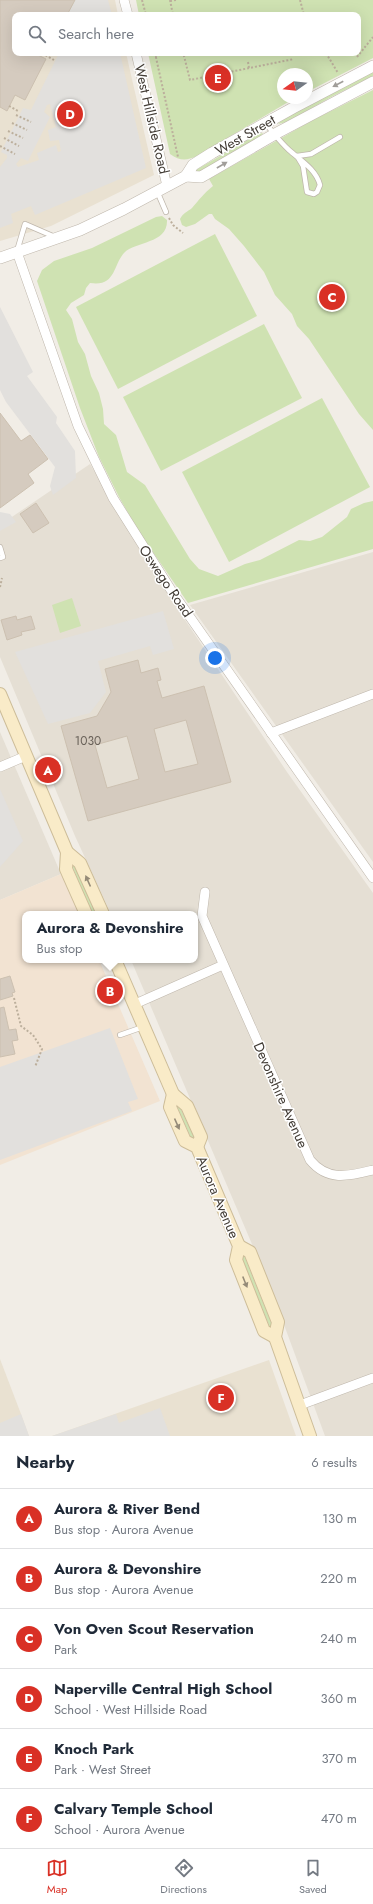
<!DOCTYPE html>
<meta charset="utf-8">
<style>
:root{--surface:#fff;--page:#f2f2f3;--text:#1f2937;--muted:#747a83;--line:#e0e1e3;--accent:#d93025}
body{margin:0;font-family:Jost,sans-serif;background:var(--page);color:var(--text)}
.compass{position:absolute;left:277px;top:68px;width:36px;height:36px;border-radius:50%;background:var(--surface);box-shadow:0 4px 16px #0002;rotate:255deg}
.you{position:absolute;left:215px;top:658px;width:14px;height:14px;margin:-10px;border:3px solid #fff;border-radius:50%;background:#1a73e8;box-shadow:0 0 0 6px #1a73e833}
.badge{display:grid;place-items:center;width:26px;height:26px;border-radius:50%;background:var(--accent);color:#fff;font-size:13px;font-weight:700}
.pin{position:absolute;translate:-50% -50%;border:2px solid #fff;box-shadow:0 1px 4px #0006}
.popup{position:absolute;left:22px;top:911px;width:176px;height:52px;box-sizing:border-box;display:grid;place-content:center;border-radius:8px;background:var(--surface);filter:drop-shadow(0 1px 3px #0005);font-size:13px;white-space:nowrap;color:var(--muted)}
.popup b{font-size:15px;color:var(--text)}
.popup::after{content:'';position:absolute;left:50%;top:100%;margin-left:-8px;border:8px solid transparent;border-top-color:var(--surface)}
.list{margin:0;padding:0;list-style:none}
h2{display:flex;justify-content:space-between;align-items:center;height:52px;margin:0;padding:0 16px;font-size:17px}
h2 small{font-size:13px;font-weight:400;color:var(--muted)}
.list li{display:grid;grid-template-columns:26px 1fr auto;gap:12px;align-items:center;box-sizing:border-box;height:60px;padding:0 16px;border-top:1px solid var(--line)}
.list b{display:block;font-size:15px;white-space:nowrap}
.list p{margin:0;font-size:13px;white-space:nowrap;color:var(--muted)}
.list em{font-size:13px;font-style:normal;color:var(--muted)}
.icon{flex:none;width:22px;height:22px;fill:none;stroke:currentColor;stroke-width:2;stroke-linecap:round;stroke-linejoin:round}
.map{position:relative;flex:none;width:373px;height:1436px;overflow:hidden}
.search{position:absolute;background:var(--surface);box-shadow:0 4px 16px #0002;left:12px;right:12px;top:12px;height:44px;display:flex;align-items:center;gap:10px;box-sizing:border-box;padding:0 14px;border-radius:8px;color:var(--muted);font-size:15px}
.sheet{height:412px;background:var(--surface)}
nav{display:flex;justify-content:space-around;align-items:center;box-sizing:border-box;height:56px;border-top:1px solid var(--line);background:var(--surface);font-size:11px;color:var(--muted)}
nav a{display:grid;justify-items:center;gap:2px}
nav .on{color:var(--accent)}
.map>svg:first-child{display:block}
.residential{fill:#e5dfd4}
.commercial{fill:#f2e3d2}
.education{fill:#e9e1d1}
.green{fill:#cfe2b2}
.parking{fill:#e2e0dd;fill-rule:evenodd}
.building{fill:#d5cbbf;stroke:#ccc0b0;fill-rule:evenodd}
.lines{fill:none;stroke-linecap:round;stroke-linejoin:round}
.service-casing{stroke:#bfb7ac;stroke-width:6}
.minor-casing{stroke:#bfb7ac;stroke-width:10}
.tertiary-casing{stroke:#bfb7ac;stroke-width:12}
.secondary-casing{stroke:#cdbd99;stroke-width:14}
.path{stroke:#bcaf9c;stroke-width:2;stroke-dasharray:2 2;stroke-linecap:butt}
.service{stroke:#fff;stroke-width:4.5}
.minor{stroke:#fff;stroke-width:9}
.tertiary{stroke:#fff;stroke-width:11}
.secondary{stroke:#f9ebc8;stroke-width:12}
.oneway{fill:#a19e9a}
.oneway2{fill:#958b78}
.labels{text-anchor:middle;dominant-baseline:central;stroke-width:3;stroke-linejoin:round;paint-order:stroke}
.number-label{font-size:12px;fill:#686058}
.street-label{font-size:14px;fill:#433d36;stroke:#fff}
</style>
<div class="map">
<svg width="373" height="1436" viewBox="0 0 373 1436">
<rect width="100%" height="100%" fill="#f1ede6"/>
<!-- residential -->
<g class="residential">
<path d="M90 464 177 608 287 772 373 893V1436H325L269 1284 131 960H195V914H111L75 836 0 657V525Z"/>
<path d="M373 552V862L190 605Z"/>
<path d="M0 732 61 874 0 900Z"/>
</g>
<!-- commercial -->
<path class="commercial" d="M61 874 79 914H25V960H99L160 1101 0 1165V900Z"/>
<!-- education -->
<g class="education">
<path d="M0 0H115L118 15H15V53H126L154 175 51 226 0 241Z"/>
<path d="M0 1359 21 1414 29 1436H0Z"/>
<path d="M269 1360 296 1436H52Z"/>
</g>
<!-- green -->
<g class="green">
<path d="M136 0H373V58L307 92V74H283V98H295L197 156C186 161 180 161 170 154L148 53H358V15H139Z"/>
<path d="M373 71V76L333 96 287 122 278 124 282 120Z"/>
<path d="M373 90V430L359 414 309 339 297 326 292 314 275 295 264 272 244 246 229 229 215 219 212 214H209L195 224 186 227 182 225 180 219C183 213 187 212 192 208 199 200 204 193 213 186L209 179 313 120Z"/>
<path d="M263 133 261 136 200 172 194 171 258 134Z"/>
<path d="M162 216 167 220C168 244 136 241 124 253 113 265 116 287 90 283L86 288 84 295 71 303 66 310 72 319 78 342 85 354 91 376 99 393 103 409 104 424 116 435 127 472 145 485 190 559 199 569 218 576 245 564 260 560 299 540 310 541 322 537 347 517 351 509 364 503 373 501V549L188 603 139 532 119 497 99 457 80 408 37 281 42 270 54 261 92 248 156 217Z"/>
<path d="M215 234 257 316 118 389 76 307Z"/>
<path d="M264 324 302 398 161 471 123 397Z"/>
<path d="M322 398 370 487 229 562 182 472Z"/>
<path d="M72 598 81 626 60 633 52 605Z"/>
<path d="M71 863H73L76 869 96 914H93L90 909Z"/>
<path d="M176 1099 195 1139 192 1140 174 1100Z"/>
<path d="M244 1255 273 1327 270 1328 241 1256Z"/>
</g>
<!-- parking -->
<g class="parking">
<path d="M75 0H108L112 15H67Z"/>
<path d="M59 53H120L146 168 35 215 31 206 11 214 13 223 0 228V167L7 158V155L1 152 23 108 31 110ZM50 104 56 127 48 130 50 141 59 140 61 151 58 152 56 145 37 153 39 160 18 167 16 164 21 158 28 161 50 117 44 112 47 105Z"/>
<path d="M0 307 33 372 27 376 57 417 56 423 75 451 76 478 53 495 50 486 55 467 6 402 0 390Z"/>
<path d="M0 512 10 514 16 522 0 531Z"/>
<path d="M163 611 174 649 153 655 150 646 98 661 106 692 90 713 48 724 15 652Z"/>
<path d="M0 789 23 841 0 867Z"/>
<path d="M110 1028 138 1099 128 1102 132 1111 0 1160V1067Z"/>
<path d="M160 1408 170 1436H52L116 1414 119 1423Z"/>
<path d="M21 1414 29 1436H0V1423Z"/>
</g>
<!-- building -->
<g class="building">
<path d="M0 0H75L67 15H15V53H34L46 59 25 100 15 95 7 111 0 107Z"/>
<path d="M326 294 331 303 323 308 317 299Z"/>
<path d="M0 413 21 441 30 435 48 459 28 474 34 483 0 508Z"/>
<path d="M36 503 49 523 33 533 20 514Z"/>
<path d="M16 616 17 620 31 616 35 629 21 632 22 635 7 640 1 620Z"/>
<path d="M138 660 141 673 158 668 161 680 157 681 162 698 204 686 231 782 88 821 61 726 97 716 111 692 105 669ZM186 720 198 764 165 772 154 729ZM127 736 139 779 107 788 95 745Z"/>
<path d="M10 976 15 992 12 993 13 996 0 1000V979Z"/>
<path d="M4 1007 9 1030 16 1029 18 1040 12 1041 15 1054 0 1057V1008Z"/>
</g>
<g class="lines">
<!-- service casing -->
<g class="service-casing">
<g id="service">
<path d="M266 124C273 132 280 142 289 150 300 160 316 169 320 185L317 192 314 194 307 192 303 166 297 156"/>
<path d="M297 156 311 154 340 137"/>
<path d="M157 191 166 212"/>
<path d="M17 251 25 224 55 237"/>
<path d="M0 547 3 557 0 558"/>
<path d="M120 1035 143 1027"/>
</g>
</g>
<!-- minor casing -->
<g class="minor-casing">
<g id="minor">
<path d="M124 0 128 15"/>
<path d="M136 53 167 186"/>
<path d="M17 252 78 426 113 498 171 590 373 878"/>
<path d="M271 733 373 694"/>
<path d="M0 767 26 756"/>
<path d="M205 892 202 916 310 1160C328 1182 349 1176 373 1170"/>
<path d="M135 1004 223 965"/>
<path d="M300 1405 373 1378"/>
</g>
</g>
<!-- tertiary casing -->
<g class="tertiary-casing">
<g id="tertiary">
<path d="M186 176 201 177 275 134 373 82"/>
<path d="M0 258 80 230 124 209 186 176 193 165 212 153 293 108 373 66"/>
</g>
</g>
<!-- secondary casing -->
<g class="secondary-casing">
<g id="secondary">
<path d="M0 694 67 852 66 869 86 914"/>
<path d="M67 852 80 863 103 914"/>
<path d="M115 960 173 1094 187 1106 201 1137 197 1147"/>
<path d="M173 1094 170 1107 185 1141 197 1147 239 1246 236 1260 264 1331 275 1337"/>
<path d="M239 1246 250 1252 278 1322 275 1337 310 1436"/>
</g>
</g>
<!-- path -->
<g class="path">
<path d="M142 0 146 15"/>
<path d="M170 0 173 15"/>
<path d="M300 0 304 15"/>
<path d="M170 1 176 0"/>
<path d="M42 53 54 60"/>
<path d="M155 53 178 157"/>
<path d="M182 53V56H184L190 80 294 59"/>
<path d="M326 53 338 73"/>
<path d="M155 56 170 53"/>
<path d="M357 57 373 37"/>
<path d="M248 62 249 68"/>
<path d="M9 106 18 111"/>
<path d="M16 115 31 122"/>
<path d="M12 123 27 130"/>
<path d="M8 131 23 138"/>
<path d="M4 138 19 146"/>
<path d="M0 146 15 154"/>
<path d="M169 218 173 225 183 233"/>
<path d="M0 587 2 578"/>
<path d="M14 998 21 1026 33 1035 42 1049 35 1067"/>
</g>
<!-- service -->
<use href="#service" class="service"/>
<!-- minor -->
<use href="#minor" class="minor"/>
<!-- tertiary -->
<use href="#tertiary" class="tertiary"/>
<!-- secondary -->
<use href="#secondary" class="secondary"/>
</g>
<!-- one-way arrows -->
<defs><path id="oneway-solid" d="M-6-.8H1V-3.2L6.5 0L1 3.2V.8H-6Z"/></defs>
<g class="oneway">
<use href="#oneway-solid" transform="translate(338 84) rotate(152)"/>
<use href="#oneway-solid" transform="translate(222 165) rotate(-30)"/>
</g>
<g class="oneway2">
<use href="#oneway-solid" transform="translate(88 881) rotate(-114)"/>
<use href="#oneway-solid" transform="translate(177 1124) rotate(66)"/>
<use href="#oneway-solid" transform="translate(245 1282) rotate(68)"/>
</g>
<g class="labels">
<!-- number labels -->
<g class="number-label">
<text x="88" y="741">1030</text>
</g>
<!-- street labels -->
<g class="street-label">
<text transform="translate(152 119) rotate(77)">West Hillside Road</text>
<text transform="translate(245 135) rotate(-30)">West Street</text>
<text transform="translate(166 581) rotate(56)">Oswego Road</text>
<text transform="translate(281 1095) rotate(66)">Devonshire Avenue</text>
<text transform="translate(218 1197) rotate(67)">Aurora Avenue</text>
</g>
</g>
</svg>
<svg class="compass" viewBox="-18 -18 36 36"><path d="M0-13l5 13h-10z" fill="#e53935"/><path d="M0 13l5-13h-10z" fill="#747a83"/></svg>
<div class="you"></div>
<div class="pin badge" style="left:48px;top:770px">A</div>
<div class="pin badge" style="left:110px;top:991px">B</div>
<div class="popup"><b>Aurora &amp; Devonshire</b>Bus stop</div>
<div class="pin badge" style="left:332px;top:297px">C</div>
<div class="pin badge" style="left:70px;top:114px">D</div>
<div class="pin badge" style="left:218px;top:78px">E</div>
<div class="pin badge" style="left:221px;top:1398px">F</div>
<div class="search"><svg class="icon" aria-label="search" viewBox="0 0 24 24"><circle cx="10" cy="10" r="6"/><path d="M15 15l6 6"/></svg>Search here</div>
</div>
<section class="sheet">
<h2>Nearby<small>6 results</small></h2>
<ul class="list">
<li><span class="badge">A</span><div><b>Aurora &amp; River Bend</b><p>Bus stop · Aurora Avenue</p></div><em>130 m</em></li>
<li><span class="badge">B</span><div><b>Aurora &amp; Devonshire</b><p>Bus stop · Aurora Avenue</p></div><em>220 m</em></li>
<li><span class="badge">C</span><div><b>Von Oven Scout Reservation</b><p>Park</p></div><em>240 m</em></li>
<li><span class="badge">D</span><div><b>Naperville Central High School</b><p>School · West Hillside Road</p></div><em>360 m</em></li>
<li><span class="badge">E</span><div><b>Knoch Park</b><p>Park · West Street</p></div><em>370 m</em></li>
<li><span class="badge">F</span><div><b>Calvary Temple School</b><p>School · Aurora Avenue</p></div><em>470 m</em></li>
</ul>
</section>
<nav>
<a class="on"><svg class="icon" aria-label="map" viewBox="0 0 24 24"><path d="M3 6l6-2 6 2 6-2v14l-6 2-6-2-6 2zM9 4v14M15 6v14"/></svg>Map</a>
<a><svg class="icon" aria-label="directions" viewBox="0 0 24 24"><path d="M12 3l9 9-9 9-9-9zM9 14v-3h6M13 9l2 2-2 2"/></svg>Directions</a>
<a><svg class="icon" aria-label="saved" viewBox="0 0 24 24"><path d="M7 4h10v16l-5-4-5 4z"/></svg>Saved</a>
</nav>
